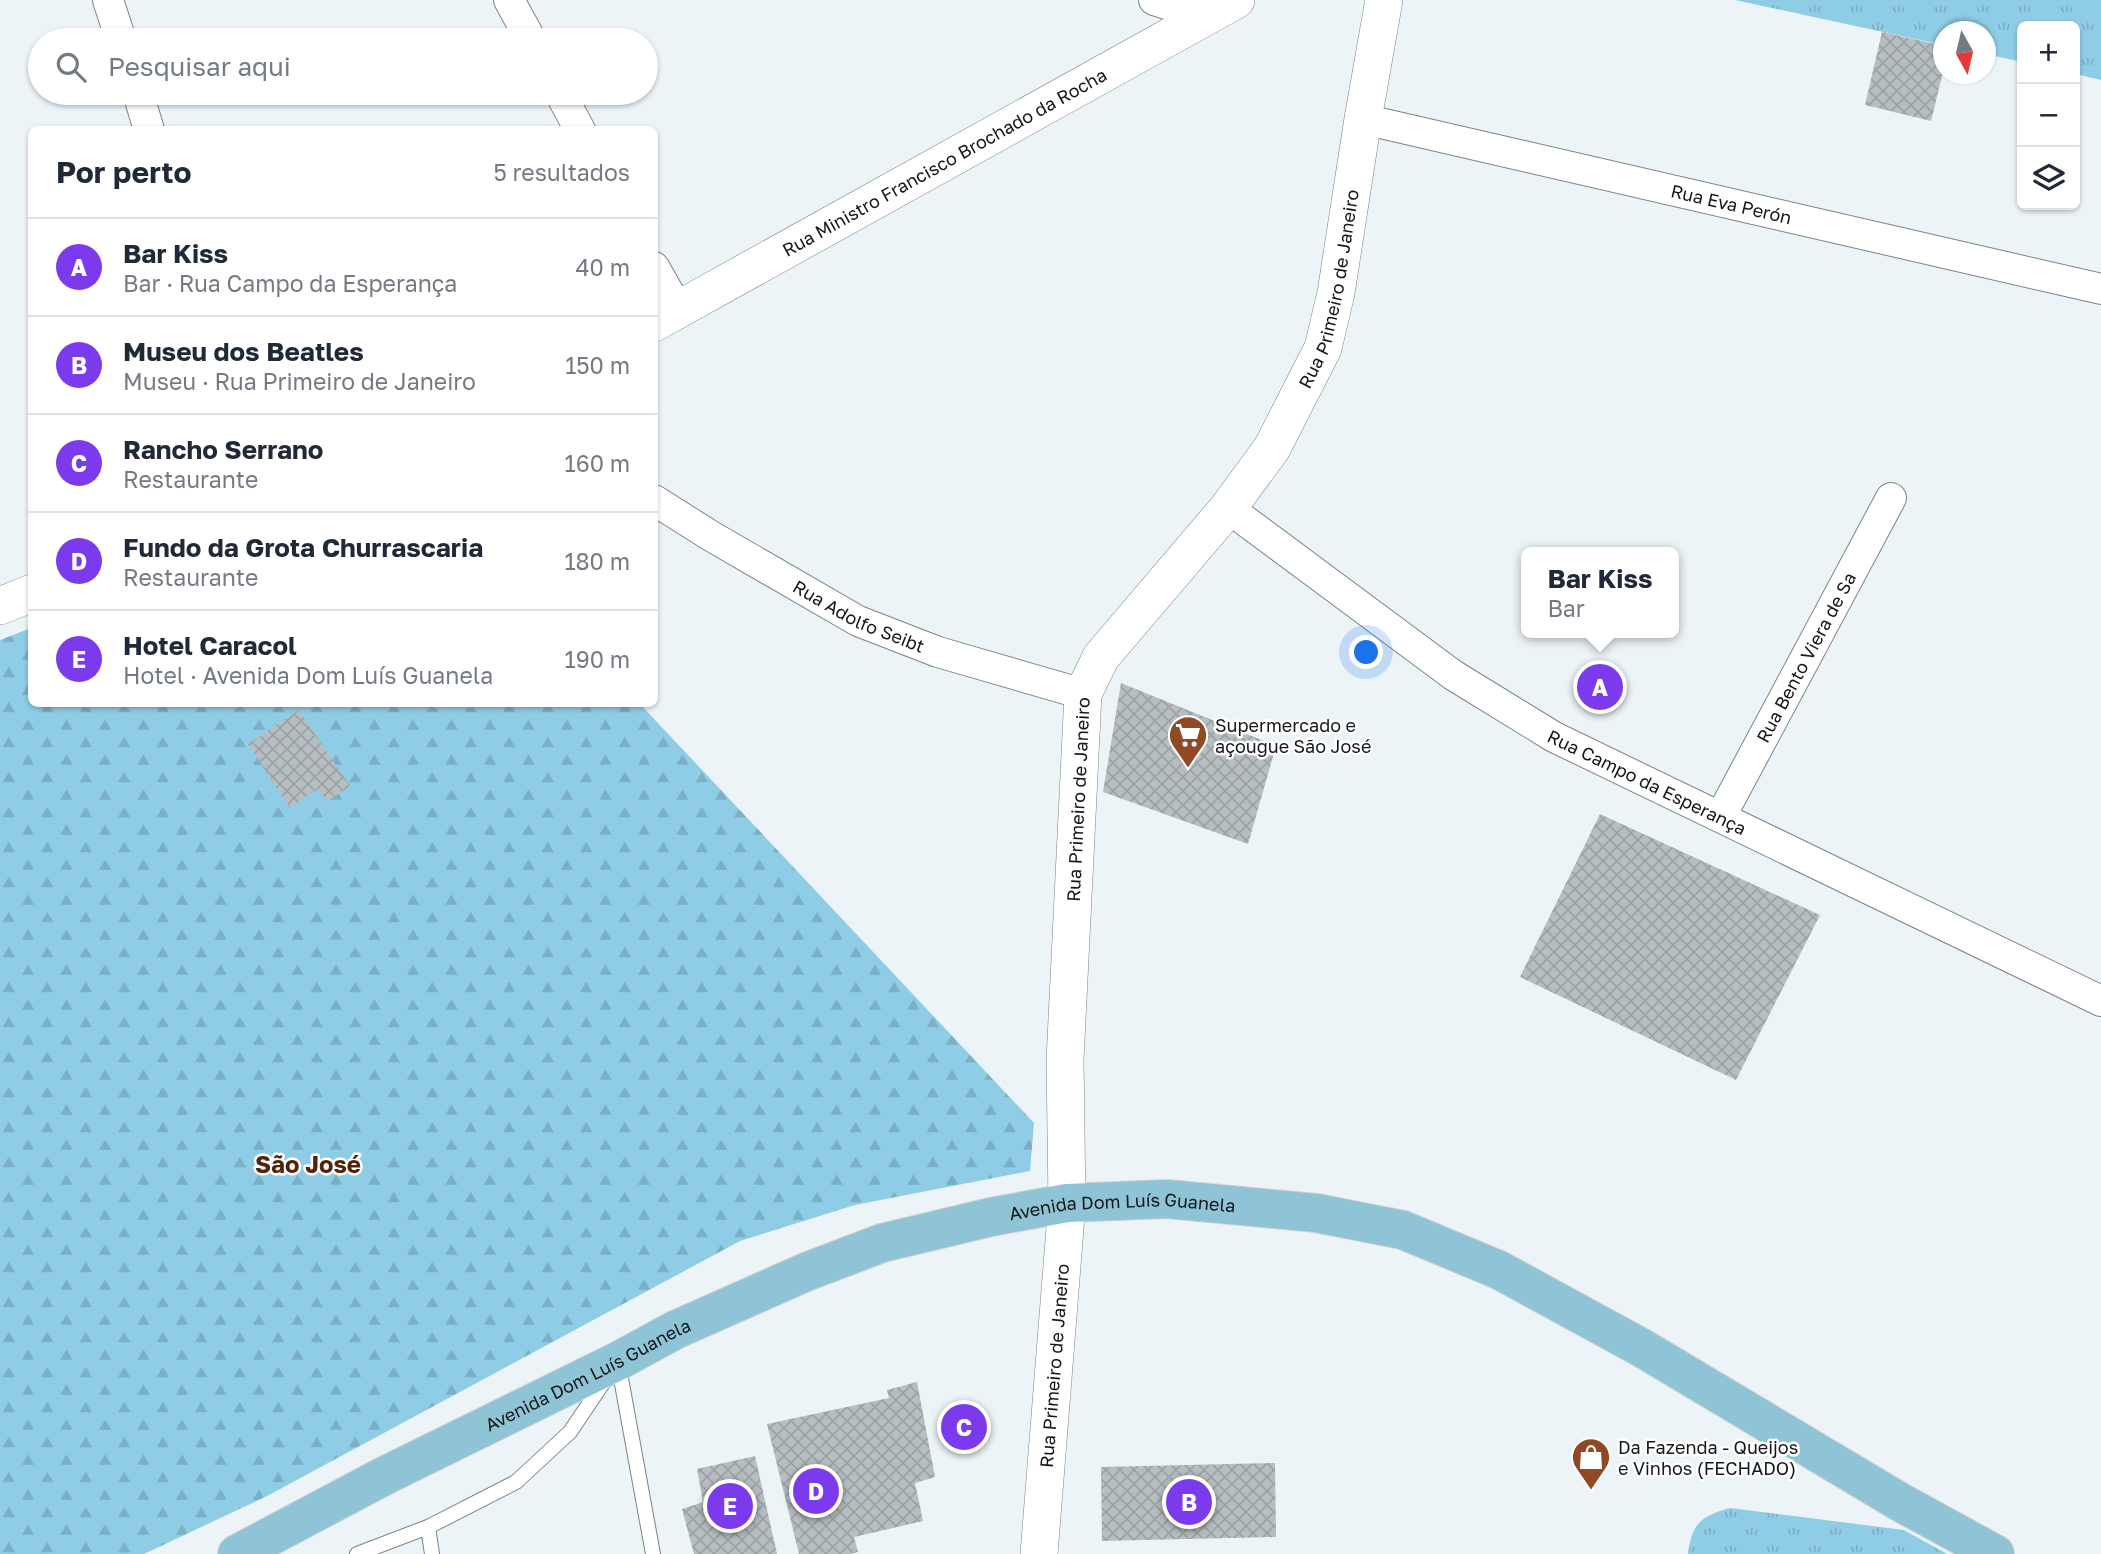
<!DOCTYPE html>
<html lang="pt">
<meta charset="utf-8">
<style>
:root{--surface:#fff;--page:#f6f6f7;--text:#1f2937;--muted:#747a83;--line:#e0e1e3;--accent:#7c3aed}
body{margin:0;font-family:"Golos Text",sans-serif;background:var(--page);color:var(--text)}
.controls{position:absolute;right:21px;top:21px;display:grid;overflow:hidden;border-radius:10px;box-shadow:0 2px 5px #0004}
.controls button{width:63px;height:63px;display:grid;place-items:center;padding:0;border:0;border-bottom:2px solid var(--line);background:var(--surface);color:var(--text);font:35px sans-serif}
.compass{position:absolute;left:1933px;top:21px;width:63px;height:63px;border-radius:50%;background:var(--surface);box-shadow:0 2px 5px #0004;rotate:172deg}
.you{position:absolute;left:1367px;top:653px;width:24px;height:24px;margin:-18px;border:5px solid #fff;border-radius:50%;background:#1a73e8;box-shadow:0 0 0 10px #1a73e833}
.badge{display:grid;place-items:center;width:46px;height:46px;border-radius:50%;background:var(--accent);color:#fff;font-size:23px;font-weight:700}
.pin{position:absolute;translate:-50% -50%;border:4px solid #fff;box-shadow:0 2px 7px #0006}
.popup{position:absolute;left:1521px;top:547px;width:158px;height:91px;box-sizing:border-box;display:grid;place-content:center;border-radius:10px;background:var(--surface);filter:drop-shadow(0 2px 5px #0005);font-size:23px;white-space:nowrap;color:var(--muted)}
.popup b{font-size:26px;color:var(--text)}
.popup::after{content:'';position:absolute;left:50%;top:100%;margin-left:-14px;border:14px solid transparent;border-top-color:var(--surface)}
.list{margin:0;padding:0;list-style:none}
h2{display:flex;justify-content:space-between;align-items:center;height:91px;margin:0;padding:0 28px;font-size:30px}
h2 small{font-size:23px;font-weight:400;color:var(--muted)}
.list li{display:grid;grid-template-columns:46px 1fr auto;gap:21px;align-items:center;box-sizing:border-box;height:98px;padding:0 28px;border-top:2px solid var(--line)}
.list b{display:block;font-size:26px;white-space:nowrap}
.list p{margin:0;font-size:23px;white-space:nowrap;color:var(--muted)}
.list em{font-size:23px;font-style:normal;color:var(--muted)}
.icon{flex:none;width:38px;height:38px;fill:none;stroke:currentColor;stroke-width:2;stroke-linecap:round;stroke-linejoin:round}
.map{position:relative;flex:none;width:2101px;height:1554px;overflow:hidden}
.search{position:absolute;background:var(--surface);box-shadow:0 2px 5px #0004;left:28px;top:28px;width:630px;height:77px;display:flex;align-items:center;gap:18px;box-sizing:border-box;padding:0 24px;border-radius:38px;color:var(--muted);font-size:26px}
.panel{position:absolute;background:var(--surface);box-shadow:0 2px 5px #0004;left:28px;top:126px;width:630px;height:581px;border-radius:10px}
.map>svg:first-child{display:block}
.grass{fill:url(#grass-tufts)}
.forest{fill:url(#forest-firs)}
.building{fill:url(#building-cross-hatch)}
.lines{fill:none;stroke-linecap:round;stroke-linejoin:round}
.service-casing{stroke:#7c8386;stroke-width:16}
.minor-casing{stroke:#7c8386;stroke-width:32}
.tertiary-casing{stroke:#7c8386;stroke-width:38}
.primary-casing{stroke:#d0d1d1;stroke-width:40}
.service{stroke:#fff;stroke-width:14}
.minor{stroke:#fff;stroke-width:30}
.tertiary{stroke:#fff;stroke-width:37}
.primary{stroke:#8fc4d7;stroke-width:38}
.labels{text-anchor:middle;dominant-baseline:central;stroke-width:5;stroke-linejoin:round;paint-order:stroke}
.street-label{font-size:18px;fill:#141718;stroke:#fff}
.poi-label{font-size:18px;fill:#141718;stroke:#fff;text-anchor:start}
.district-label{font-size:24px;font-weight:bold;fill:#522309;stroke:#fff}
</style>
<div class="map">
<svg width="2101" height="1554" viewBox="0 0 2101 1554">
<defs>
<pattern id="grass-tufts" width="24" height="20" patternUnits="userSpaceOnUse" patternTransform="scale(1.75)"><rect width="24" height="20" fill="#8fcde7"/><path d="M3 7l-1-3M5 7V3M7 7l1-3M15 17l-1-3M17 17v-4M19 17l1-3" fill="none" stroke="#7aafc5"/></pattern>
<pattern id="forest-firs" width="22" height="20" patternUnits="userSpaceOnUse" patternTransform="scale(1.75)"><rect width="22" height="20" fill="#8fcde7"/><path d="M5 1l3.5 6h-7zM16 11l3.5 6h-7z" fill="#7aafc5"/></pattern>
<pattern id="building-cross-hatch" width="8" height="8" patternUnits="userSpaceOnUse" patternTransform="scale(1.75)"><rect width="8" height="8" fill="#b7bec2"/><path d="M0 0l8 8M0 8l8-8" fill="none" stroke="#9ca3a6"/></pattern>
</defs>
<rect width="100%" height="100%" fill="#ecf4f8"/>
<!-- grass -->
<g class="grass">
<path d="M1735 0H2101V80L2075 74V26H2022V62L1986 54V32H1944L1943 45Z"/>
<path d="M1730 1508 1904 1530 1947 1554H1688C1692 1523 1701 1516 1730 1508Z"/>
</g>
<!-- forest -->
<path class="forest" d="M31 628 32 704H640L1034 1123 1030 1171 855 1205 740 1241 267 1496 144 1554H0V640Z"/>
<!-- building -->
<g class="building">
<path d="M1882 32 1944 46V68L1931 121 1865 105Z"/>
<path d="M1121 683 1276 746 1248 844 1103 792Z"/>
<path d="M299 710 350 786 327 802 318 789 290 808 248 744Z"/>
<path d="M1600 814 1820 915 1736 1080 1520 977Z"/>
<path d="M917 1382 935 1477 915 1483 923 1521 854 1537 858 1552 850 1554H799L767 1424 889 1398 887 1390Z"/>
<path d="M755 1456 777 1554H694L682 1509 703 1502 697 1469Z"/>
<path d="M1275 1463 1276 1537 1102 1541 1101 1467Z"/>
</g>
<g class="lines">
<!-- service casing -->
<g class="service-casing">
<g id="service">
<path d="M618 1362 653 1554"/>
<path d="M428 1527 432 1554"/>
<path d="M357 1554 428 1527 516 1482 570 1432 607 1377"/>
</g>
</g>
<!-- minor casing -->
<g class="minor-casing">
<g id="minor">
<path d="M108 0 121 40"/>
<path d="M509 0 531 40"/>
<path d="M1154 0 1207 17"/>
<path d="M138 93 149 130"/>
<path d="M560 93 580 130"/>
<path id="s1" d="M1363 119 2101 289"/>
<path d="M654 267 679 311"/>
<path id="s2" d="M654 500 711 536 858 621 938 652 1083 694"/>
<path id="s3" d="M1228 508 1453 675 1554 737 2101 1001"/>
<path id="s4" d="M1721 816 1891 498"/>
</g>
</g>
<!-- tertiary casing -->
<g class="tertiary-casing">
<g id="tertiary">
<path id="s5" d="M654 323 1236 0"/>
<path d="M0 606 32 593"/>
<path id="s6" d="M1039 1554 1067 1203 1065 1060 1083 694 1101 657 1228 508 1272 448 1323 348 1336 293 1363 119 1384 0"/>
</g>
</g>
<!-- primary casing -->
<g class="primary-casing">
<g id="primary">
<path id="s7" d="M237 1554 384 1476 618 1361 675 1330 806 1272 882 1243 991 1217 1067 1203 1167 1199 1316 1213 1403 1230 1499 1270 1642 1348 1900 1502 1995 1554"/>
</g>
</g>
<!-- service -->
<use href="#service" class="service"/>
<!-- minor -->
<use href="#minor" class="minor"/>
<!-- tertiary -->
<use href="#tertiary" class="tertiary"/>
<!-- primary -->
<use href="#primary" class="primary"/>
</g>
<!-- icons -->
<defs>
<g id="supermarket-pin" transform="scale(2.0125)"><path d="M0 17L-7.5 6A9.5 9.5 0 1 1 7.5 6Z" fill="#904924" stroke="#fff"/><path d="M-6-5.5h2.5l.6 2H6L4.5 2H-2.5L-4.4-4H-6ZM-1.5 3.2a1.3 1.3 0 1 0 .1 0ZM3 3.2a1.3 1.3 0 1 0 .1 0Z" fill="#fff"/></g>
<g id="shop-pin" transform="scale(2.0125)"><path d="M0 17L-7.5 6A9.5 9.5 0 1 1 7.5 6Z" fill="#904924" stroke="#fff"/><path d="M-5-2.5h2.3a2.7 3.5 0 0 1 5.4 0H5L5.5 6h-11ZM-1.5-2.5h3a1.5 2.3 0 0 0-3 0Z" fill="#fff"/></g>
</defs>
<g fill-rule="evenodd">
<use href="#supermarket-pin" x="1188" y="735"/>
<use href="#shop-pin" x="1591" y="1457"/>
</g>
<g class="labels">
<!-- street labels -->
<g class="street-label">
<text stroke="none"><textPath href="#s5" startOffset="332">Rua Ministro Francisco Brochado da Rocha</textPath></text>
<text stroke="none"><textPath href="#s1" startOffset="378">Rua Eva Perón</textPath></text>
<text stroke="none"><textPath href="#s6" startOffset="1344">Rua Primeiro de Janeiro</textPath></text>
<text stroke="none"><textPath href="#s2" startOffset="236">Rua Adolfo Seibt</textPath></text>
<text stroke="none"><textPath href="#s4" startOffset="180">Rua Bento Viera de Sa</textPath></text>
<text stroke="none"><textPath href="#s3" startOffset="502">Rua Campo da Esperança</textPath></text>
<text stroke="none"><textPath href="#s6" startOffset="756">Rua Primeiro de Janeiro</textPath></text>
<text stroke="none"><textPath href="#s7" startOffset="961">Avenida Dom Luís Guanela</textPath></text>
<text stroke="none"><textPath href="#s6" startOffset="189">Rua Primeiro de Janeiro</textPath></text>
<text stroke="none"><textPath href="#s7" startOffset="394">Avenida Dom Luís Guanela</textPath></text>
</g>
<!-- poi labels -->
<g class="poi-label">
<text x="1215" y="725">Supermercado e<tspan x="1215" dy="21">açougue São José</tspan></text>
<text x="1618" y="1447">Da Fazenda - Queijos<tspan x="1618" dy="21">e Vinhos (FECHADO)</tspan></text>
</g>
<!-- district labels -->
<g class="district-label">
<text x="308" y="1163">São José</text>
</g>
</g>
</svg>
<div class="controls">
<button>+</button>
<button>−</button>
<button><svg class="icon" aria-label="layers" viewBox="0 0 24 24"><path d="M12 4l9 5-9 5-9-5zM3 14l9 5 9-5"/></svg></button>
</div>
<svg class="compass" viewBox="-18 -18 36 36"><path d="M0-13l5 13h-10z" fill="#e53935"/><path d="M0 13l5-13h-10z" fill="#747a83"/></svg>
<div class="you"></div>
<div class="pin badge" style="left:1600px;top:687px">A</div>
<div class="popup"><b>Bar Kiss</b>Bar</div>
<div class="pin badge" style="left:1189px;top:1502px">B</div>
<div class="pin badge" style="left:964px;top:1427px">C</div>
<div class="pin badge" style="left:816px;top:1491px">D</div>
<div class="pin badge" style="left:730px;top:1506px">E</div>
<div class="search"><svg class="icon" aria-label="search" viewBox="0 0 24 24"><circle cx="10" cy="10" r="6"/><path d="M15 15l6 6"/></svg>Pesquisar aqui</div>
<section class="panel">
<h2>Por perto<small>5 resultados</small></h2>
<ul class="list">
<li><span class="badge">A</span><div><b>Bar Kiss</b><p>Bar · Rua Campo da Esperança</p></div><em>40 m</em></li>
<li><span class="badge">B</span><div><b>Museu dos Beatles</b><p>Museu · Rua Primeiro de Janeiro</p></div><em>150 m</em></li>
<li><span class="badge">C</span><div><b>Rancho Serrano</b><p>Restaurante</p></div><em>160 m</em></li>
<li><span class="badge">D</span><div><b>Fundo da Grota Churrascaria</b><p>Restaurante</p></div><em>180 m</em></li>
<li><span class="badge">E</span><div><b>Hotel Caracol</b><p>Hotel · Avenida Dom Luís Guanela</p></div><em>190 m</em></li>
</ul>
</section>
</div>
